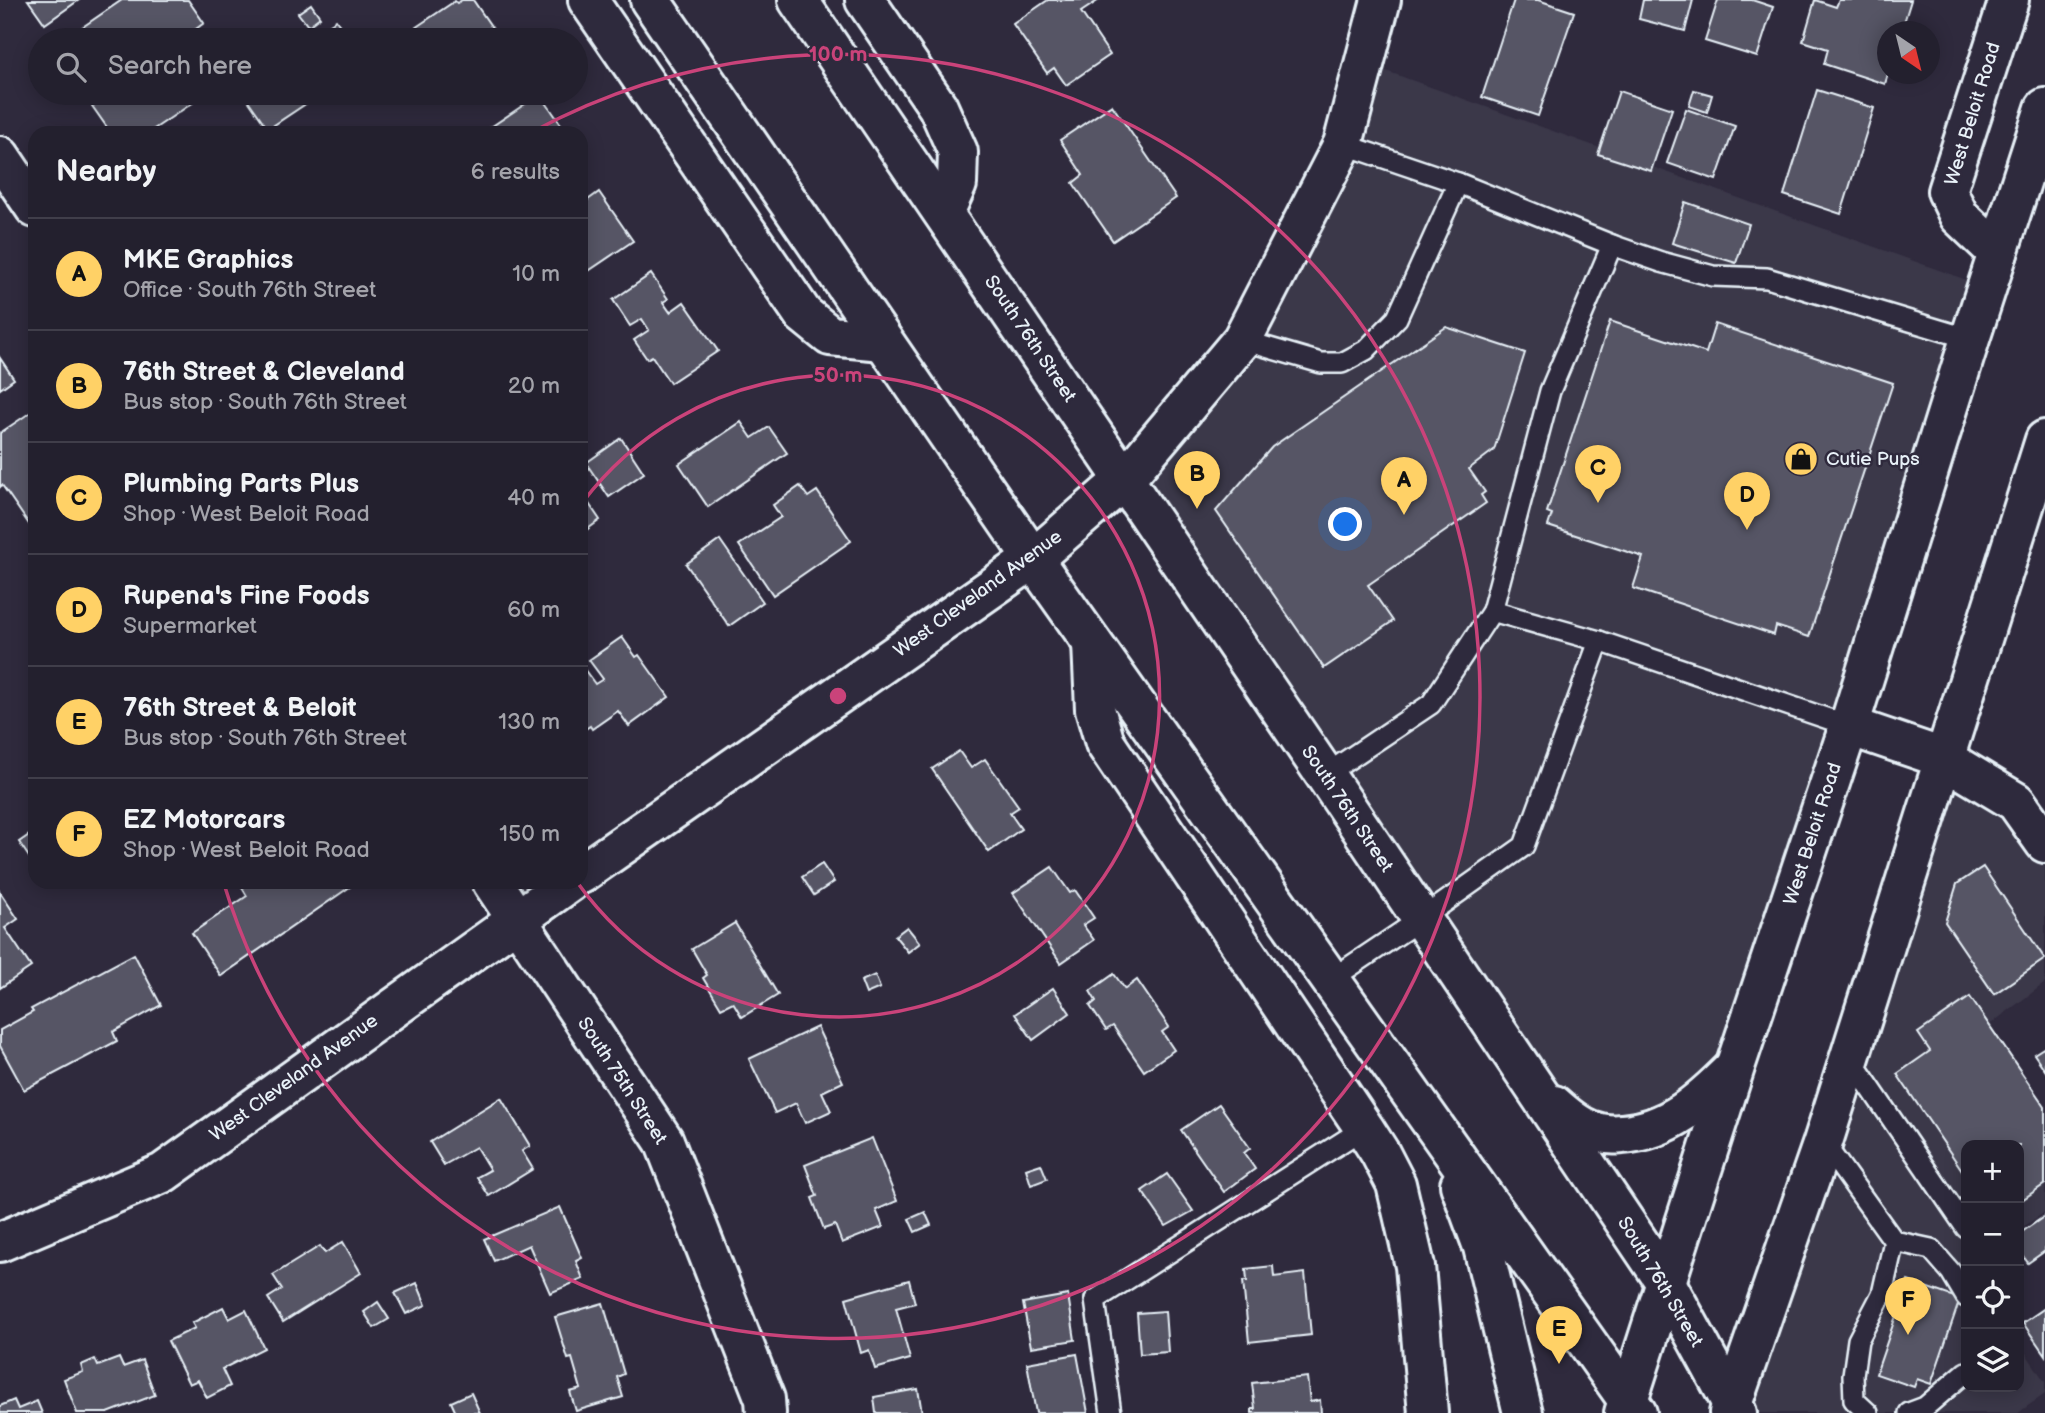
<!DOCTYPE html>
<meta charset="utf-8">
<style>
:root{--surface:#23202e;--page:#2b2836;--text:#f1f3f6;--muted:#a3a3aa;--line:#403e4a;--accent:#ffd166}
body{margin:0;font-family:"Balsamiq Sans",sans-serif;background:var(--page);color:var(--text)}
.controls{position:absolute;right:21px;bottom:21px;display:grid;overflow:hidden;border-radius:14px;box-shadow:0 4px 18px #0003}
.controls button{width:63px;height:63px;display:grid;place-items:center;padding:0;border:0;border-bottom:2px solid var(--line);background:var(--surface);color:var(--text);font:35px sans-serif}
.compass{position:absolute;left:1877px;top:21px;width:63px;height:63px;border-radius:50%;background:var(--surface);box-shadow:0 4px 18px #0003;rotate:145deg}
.you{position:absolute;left:1346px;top:525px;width:24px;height:24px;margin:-18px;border:5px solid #fff;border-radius:50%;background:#1a73e8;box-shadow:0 0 0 10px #1a73e833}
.badge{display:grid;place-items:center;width:46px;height:46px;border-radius:50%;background:var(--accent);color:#111;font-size:23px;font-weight:700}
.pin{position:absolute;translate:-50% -58px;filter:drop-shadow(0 2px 4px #0008)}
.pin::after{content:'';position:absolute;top:37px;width:24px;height:21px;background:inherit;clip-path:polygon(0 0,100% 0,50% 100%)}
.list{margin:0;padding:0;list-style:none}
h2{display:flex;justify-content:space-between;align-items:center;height:91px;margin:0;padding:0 28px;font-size:30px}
h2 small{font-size:23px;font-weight:400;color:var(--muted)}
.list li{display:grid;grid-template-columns:46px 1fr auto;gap:21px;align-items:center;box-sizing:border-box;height:112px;padding:0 28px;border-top:2px solid var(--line)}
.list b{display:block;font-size:26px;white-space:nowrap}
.list p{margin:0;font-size:23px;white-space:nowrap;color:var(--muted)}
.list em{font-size:23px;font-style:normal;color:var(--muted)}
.icon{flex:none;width:38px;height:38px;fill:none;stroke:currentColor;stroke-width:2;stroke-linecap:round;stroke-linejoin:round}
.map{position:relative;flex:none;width:2045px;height:1413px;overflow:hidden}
.search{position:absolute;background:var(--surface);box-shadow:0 4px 18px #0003;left:28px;top:28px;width:560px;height:77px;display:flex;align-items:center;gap:18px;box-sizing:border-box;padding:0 24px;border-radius:38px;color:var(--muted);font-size:26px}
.panel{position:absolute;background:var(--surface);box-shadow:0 4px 18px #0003;left:28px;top:126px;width:560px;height:763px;border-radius:21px}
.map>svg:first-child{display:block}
.built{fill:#3b3749}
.building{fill:#575565;stroke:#e8f1f8;stroke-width:2}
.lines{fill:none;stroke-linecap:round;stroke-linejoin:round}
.service-casing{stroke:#e8f1f8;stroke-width:24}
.minor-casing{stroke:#e8f1f8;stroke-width:44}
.tertiary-casing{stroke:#e8f1f8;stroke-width:44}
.secondary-casing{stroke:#e8f1f8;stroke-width:44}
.service{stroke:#2f2a3d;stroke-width:19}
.minor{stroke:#2f2a3d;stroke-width:38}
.tertiary{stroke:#2f2a3d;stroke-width:38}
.secondary{stroke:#2f2a3d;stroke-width:38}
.ring{fill:none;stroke:#ca437a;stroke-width:3.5}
.labels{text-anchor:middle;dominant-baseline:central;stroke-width:5;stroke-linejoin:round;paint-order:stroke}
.street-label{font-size:19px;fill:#e8f1f8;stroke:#2f2a3d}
.poi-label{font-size:19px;fill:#e8f1f8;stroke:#2f2a3d;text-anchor:start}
.centre{fill:#ca437a;stroke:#2f2a3d;stroke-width:3.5}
.ring-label{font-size:21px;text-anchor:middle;font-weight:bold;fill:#ca437a;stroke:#2f2a3d;stroke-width:5;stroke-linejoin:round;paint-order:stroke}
</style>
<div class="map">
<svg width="2045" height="1413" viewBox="0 0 2045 1413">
<rect width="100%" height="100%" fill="#2f2a3d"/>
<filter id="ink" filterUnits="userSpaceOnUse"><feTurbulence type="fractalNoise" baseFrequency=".0143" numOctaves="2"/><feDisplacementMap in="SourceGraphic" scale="14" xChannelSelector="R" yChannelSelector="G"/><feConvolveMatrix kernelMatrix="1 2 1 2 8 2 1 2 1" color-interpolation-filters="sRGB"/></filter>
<g filter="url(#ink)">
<!-- built -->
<g class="built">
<path d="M1364 63 1986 287 1721 1112 1565 1134 1125 479 1242 340Z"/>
<path d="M1943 758 2045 843V983L1984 1029 2045 1113V1212L2019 1230V1145H1966V1387H2019V1343L2045 1382V1394L2018 1413H1737Z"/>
</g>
<!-- building -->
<g class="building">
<path d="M28 0H79L45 24Z"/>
<path d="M122 0H188L204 23 181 40H70L68 37Z"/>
<path d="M462 0H473L495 32 483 40H397L455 1 457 3Z"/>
<path d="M1048 0H1099L1081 12 1110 55 1066 85 1054 68 1047 73 1013 24Z"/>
<path d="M1514 0H1538L1574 12 1538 116 1482 97Z"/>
<path d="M1643 0H1693L1685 31 1639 19Z"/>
<path d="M1718 0H1752L1773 7 1757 57 1705 41Z"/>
<path d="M1815 0 1836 7 1839 0H1911L1901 32H1888V74L1885 84 1824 64 1828 49 1803 41Z"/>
<path d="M311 4 320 17 308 26 298 13Z"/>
<path d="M336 20 350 40H306Z"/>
<path d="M1694 90 1712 95 1707 112 1689 106Z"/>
<path d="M1817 90 1874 108 1841 214 1784 195Z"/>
<path d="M1619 91 1672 109 1651 171 1598 154Z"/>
<path d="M83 93H190L188 94 194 102 148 133H111Z"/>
<path d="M243 93H308L313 99 268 129Z"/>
<path d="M540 94 567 133H482Z"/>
<path d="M1112 105 1176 198 1113 241 1073 183 1083 175 1060 140Z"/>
<path d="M1686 109 1735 126 1716 180 1667 163Z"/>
<path d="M599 192 633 241 581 276V205Z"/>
<path d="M1685 202 1749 224 1736 263 1672 243Z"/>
<path d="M651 274 668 299 663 302 670 312 684 302 718 351 670 383 652 356 647 359 634 340 649 330 642 319 630 326 613 300Z"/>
<path d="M1610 321 1706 353 1715 324 1893 383 1809 637 1776 626 1774 635 1633 588 1643 557 1548 526 1552 514 1547 512Z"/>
<path d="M1446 327 1525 353 1494 450 1469 469 1485 492 1481 495 1486 503 1368 585 1393 621 1324 668 1216 511 1272 447Z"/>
<path d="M0 358 14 379 0 389Z"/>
<path d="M34 410 35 524 31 527 2 485 0 487V433Z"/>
<path d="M741 422 752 438 769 427 787 453 708 507 679 464Z"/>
<path d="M621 438 644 473 609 497 586 463Z"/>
<path d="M800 486 808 497 817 491 851 541 773 595 739 545 781 517 773 505Z"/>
<path d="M581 492 600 520 581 534Z"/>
<path d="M720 540 763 602 729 626 686 564Z"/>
<path d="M622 637 636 657 639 655 669 697 629 726 618 711 592 729 590 726 581 732V665L595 684 603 679 589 660Z"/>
<path d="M959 751 971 768 985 759 1019 807 1010 813 1021 829 989 852 932 769Z"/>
<path d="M35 831V866L19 842Z"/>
<path d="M822 864 834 882 814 895 802 877Z"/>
<path d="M1052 867 1070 893 1075 890 1094 918 1083 925 1094 940 1061 963 1013 893Z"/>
<path d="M1983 867 2045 959 1994 994 1945 922 1957 884Z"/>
<path d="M247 882H357L221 976 192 933 247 896 241 886Z"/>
<path d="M0 892 18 919 5 928 31 967 0 988Z"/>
<path d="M735 923 778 995 742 1017 733 1002 721 1008 703 978 707 975 692 949Z"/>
<path d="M907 927 920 943 908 952 895 936Z"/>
<path d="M134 954 161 1005 113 1032 117 1041 24 1090 0 1046V1030L33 1012 31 1009Z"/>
<path d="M1114 974 1125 989 1137 980 1169 1027 1162 1032 1174 1050 1144 1071 1113 1026 1106 1030 1090 1006 1096 1001 1090 991Z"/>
<path d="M875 975 880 988 866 994 861 981Z"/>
<path d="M1053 988 1070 1013 1033 1040 1015 1014Z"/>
<path d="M1970 997 2045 1107V1184L2019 1202V1145H1966V1176L1897 1074 1930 1051 1918 1033Z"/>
<path d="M817 1027 843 1082 822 1092 831 1111 805 1123 796 1103 775 1113 749 1059Z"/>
<path d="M2045 1047V1070L2034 1054Z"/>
<path d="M501 1098 530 1146 522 1151 533 1169 489 1196 477 1177 490 1170 476 1147 444 1165 430 1142Z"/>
<path d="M1219 1104 1250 1148 1244 1153 1255 1169 1224 1192 1181 1130Z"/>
<path d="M872 1138 897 1201 876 1210 883 1227 842 1243 835 1225 824 1229 812 1198 817 1196 805 1165Z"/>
<path d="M1041 1164 1047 1179 1031 1185 1026 1169Z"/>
<path d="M1167 1174 1193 1211 1166 1226 1142 1191Z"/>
<path d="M560 1207 582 1258 576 1261 583 1279 550 1293 529 1245 494 1261 484 1239Z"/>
<path d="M925 1212 931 1225 915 1232 909 1219Z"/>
<path d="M2045 1216V1251L2028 1263 2019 1250V1234Z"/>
<path d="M343 1242 361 1273 283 1322 268 1298 282 1289 273 1275 320 1246 325 1253Z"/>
<path d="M1273 1266 1274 1277 1305 1273 1311 1335 1249 1342 1243 1281H1247L1246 1269Z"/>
<path d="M909 1280 915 1303 896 1308 910 1359 875 1369 869 1350 861 1353 846 1298Z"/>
<path d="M1908 1281 1960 1299 1931 1384 1917 1379 1914 1387 1876 1374Z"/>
<path d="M417 1283 426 1305 406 1314 395 1293Z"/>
<path d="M1068 1295 1075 1340 1031 1347 1023 1303Z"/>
<path d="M378 1302 389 1319 374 1328 364 1312Z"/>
<path d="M603 1303 624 1374 617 1377 623 1397 576 1411 570 1392 581 1389 572 1358 568 1359 555 1317Z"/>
<path d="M223 1307 229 1319 246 1310 264 1348 222 1369 230 1386 207 1398 198 1380 189 1384 168 1341 195 1328 192 1323Z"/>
<path d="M2045 1308V1355L2023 1323Z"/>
<path d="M1165 1311 1168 1352 1140 1354 1137 1313Z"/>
<path d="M1077 1354 1088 1413H1036L1027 1363Z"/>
<path d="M119 1358 123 1367 142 1360 155 1395 108 1413H77L64 1379 83 1372 81 1365 95 1359 98 1366Z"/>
<path d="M1307 1377 1310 1402 1320 1400 1321 1413H1252V1409H1255L1252 1383Z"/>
<path d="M918 1389 922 1413H876L874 1397Z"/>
<path d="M471 1393 480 1413H456L451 1402Z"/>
<path d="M14 1400 18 1409 37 1401 42 1413H0V1406Z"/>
</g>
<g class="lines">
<!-- service casing -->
<g class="service-casing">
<g id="service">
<path d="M1343 144 1458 183 1612 245"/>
<path d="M1242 340 1321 363H1342L1366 350 1397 318 1458 183"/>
<path d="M1492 611 1550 391 1612 245 1661 262 1713 276 1767 278 1970 339"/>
<path d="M1325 775 1431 704 1492 611 1599 641 1849 726"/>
<path d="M1330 980 1421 919 1524 846 1599 641"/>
<path d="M1850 1058 1966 1228"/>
<path d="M1823 1142 1894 1241 1931 1249 1951 1272 1966 1297"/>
<path d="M1111 1413 1095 1300 1364 1128"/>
<path d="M1868 1413 1854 1400 1853 1375 1858 1340 1882 1294 1894 1241"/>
<path d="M1909 1413 1925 1407 1966 1372"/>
</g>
</g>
<!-- minor casing -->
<g class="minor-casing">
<g id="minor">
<path d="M588 0 803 314 830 336 883 341"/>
<path d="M865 0 938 107 958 152 957 184 944 213"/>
<path d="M0 156 35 208"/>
<path d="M1998 253 1959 216 1947 191 2009 0"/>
<path d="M1092 643 1095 709 1105 743 1364 1128 1380 1153 1396 1184 1415 1266 1428 1413"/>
<path d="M1849 726 1943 758 2016 802 2045 843"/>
<path d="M492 882 664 1141 765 1399 766 1413"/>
</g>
</g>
<!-- tertiary casing -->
<g class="tertiary-casing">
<g id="tertiary">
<path d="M581 874 1033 559 1125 479 1242 340 1343 144 1381 0"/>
<path d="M0 1242 163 1173 570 882"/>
</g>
</g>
<!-- secondary casing -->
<g class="secondary-casing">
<g id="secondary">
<path d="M650 0 1033 559 1637 1413"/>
<path d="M798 0 1325 775 1666 1283 1737 1413"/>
<path d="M1554 1105C1564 1114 1577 1125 1590 1130 1600 1134 1612 1135 1622 1134 1669 1131 1702 1100 1733 1069"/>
<path d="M1460 1185 1483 1247 1523 1413"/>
<path d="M1624 1413 1735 1067 1849 726 1970 339 2045 108"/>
<path d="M1729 1413 1823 1142 2045 440"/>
</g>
</g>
<!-- service -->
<use href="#service" class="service"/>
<!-- minor -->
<use href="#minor" class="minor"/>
<!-- tertiary -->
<use href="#tertiary" class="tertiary"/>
<!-- secondary -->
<use href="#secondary" class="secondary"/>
</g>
</g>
<!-- distance rings -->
<g class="ring">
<path d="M582 503A321 321 0 1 1 577 882"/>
<path d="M532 132A642 642 0 1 1 224 884"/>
</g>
<!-- icons -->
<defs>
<g id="shop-disc" transform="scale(1.75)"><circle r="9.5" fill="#ffd166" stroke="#2f2a3d"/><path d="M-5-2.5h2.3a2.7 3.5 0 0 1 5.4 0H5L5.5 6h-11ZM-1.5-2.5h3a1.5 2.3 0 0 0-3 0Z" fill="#111"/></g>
</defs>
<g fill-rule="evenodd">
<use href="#shop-disc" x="1801" y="459"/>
</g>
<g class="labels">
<!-- street labels -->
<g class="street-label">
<text transform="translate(1973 114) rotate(-73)">West Beloit Road</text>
<text transform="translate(1030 339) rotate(56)">South 76th Street</text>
<text transform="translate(978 594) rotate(-36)">West Cleveland Avenue</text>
<text transform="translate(1347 809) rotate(56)">South 76th Street</text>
<text transform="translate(1813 834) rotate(-72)">West Beloit Road</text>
<text transform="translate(294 1078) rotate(-36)">West Cleveland Avenue</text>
<text transform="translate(622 1081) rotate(57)">South 75th Street</text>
<text transform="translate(1660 1282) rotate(59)">South 76th Street</text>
</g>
<!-- poi labels -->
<g class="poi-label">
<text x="1826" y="459">Cutie Pups</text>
</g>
</g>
<circle cx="838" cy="696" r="10" class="centre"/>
<g class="ring-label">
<text x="838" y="61">100 m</text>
<text x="838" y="382">50 m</text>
</g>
</svg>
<div class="controls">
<button>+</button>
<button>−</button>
<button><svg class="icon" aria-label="locate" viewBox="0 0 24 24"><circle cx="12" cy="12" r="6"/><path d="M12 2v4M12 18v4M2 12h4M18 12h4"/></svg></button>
<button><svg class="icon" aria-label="layers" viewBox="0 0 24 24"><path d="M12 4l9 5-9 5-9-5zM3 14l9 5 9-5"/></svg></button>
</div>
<svg class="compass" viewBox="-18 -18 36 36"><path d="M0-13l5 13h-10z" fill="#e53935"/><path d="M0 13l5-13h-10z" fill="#a3a3aa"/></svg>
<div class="you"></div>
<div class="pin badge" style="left:1404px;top:515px">A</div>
<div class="pin badge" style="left:1197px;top:509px">B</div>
<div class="pin badge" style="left:1598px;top:503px">C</div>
<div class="pin badge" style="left:1747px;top:530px">D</div>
<div class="pin badge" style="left:1559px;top:1364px">E</div>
<div class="pin badge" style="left:1908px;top:1335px">F</div>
<div class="search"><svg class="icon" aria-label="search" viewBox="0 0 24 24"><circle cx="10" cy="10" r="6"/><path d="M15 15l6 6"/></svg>Search here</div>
<section class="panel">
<h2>Nearby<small>6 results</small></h2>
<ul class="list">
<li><span class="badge">A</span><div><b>MKE Graphics</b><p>Office · South 76th Street</p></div><em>10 m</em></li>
<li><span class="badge">B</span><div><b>76th Street &amp; Cleveland</b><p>Bus stop · South 76th Street</p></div><em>20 m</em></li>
<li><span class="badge">C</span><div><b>Plumbing Parts Plus</b><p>Shop · West Beloit Road</p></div><em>40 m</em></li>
<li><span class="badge">D</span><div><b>Rupena's Fine Foods</b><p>Supermarket</p></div><em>60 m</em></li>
<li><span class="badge">E</span><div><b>76th Street &amp; Beloit</b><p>Bus stop · South 76th Street</p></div><em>130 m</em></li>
<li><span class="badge">F</span><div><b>EZ Motorcars</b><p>Shop · West Beloit Road</p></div><em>150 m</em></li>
</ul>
</section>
</div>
